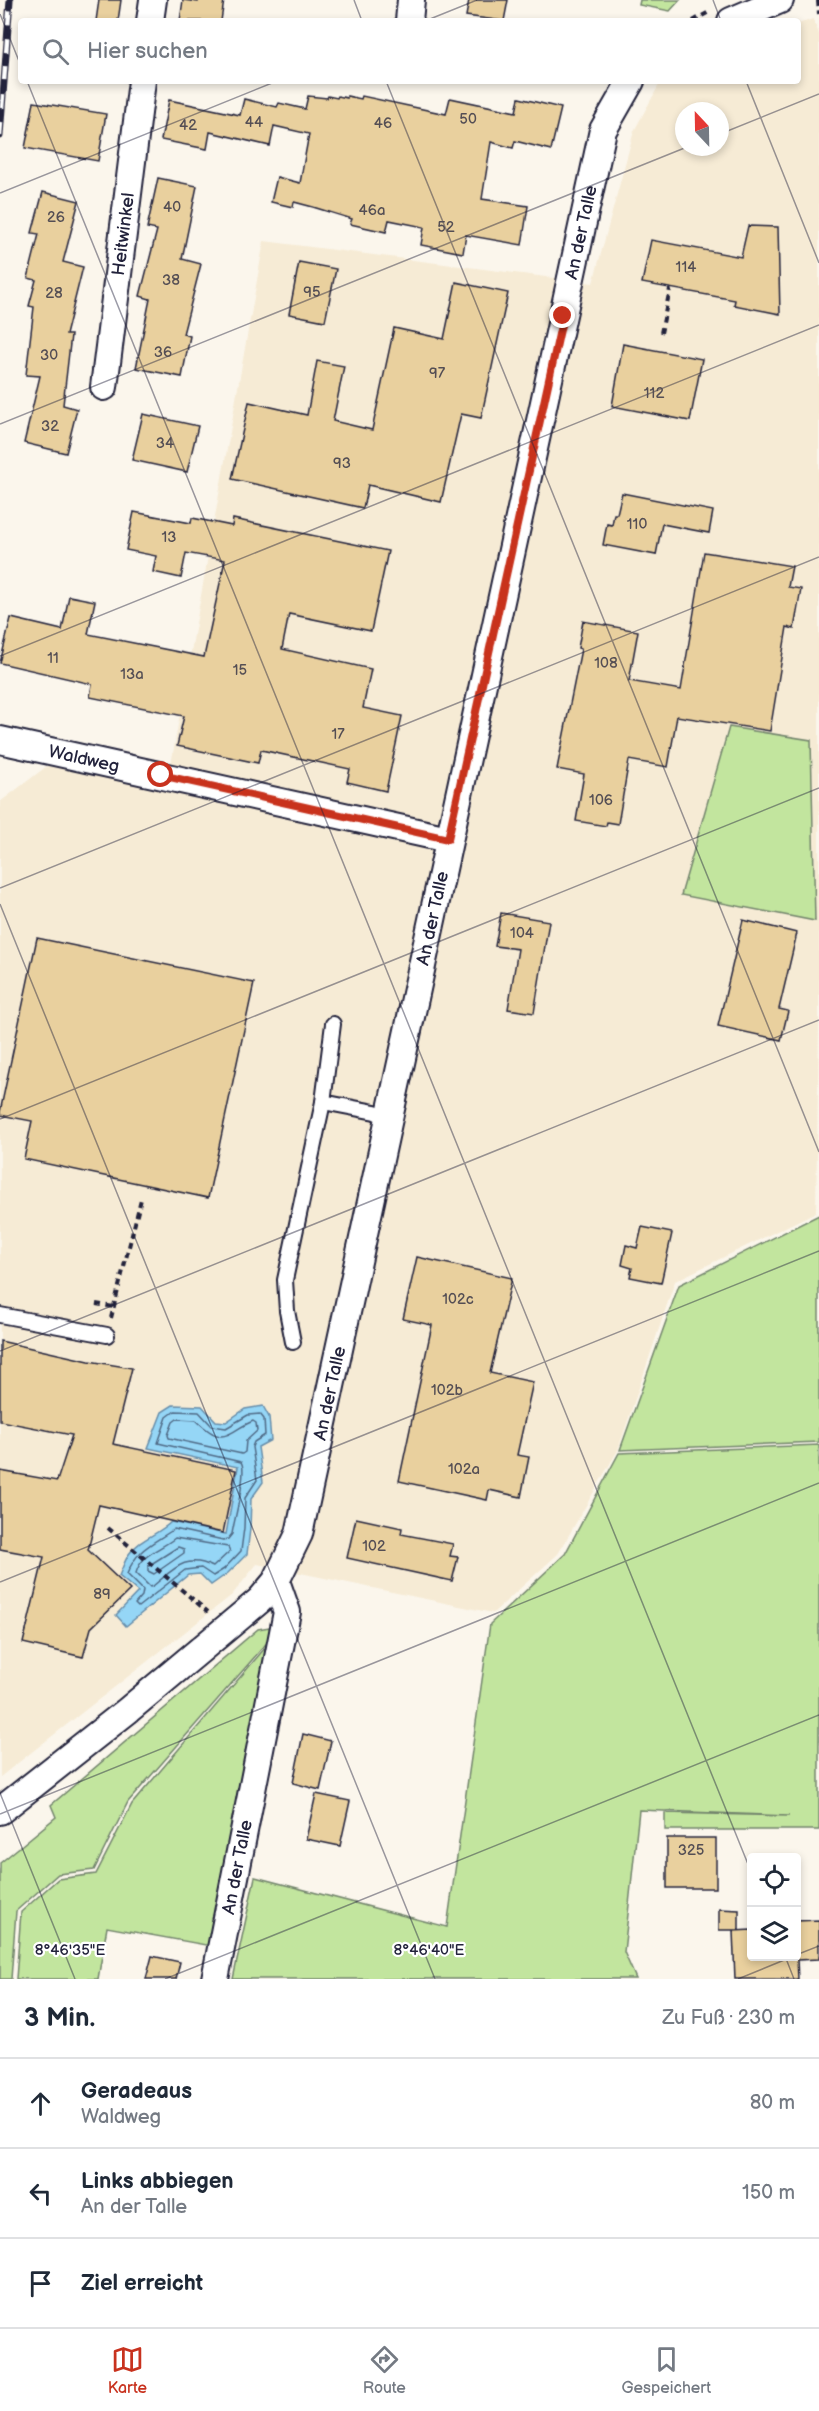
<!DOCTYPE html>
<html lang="de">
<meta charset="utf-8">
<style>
:root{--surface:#fff;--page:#f6f6f7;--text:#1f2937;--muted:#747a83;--line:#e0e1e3;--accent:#c8321e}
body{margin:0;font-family:"Balsamiq Sans",sans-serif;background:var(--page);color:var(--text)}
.controls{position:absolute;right:18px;bottom:18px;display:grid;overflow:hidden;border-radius:6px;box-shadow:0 3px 9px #0003}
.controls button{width:54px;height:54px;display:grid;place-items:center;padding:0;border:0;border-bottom:2px solid var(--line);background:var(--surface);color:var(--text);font:30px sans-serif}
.compass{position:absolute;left:675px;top:102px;width:54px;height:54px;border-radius:50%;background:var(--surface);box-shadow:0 3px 9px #0003;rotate:338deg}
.stop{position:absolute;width:18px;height:18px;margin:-14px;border:4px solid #c8321e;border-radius:50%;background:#fff}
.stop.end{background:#c8321e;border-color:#fff;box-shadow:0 2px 6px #0008}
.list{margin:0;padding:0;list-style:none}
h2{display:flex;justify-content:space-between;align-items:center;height:78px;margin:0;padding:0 24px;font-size:26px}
h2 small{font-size:20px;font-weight:400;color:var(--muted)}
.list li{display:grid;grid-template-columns:39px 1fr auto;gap:18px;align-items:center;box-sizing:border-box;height:90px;padding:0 24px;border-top:2px solid var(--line)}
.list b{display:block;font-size:22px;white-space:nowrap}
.list p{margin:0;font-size:20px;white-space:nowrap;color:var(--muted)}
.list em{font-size:20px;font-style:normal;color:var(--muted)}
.icon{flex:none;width:33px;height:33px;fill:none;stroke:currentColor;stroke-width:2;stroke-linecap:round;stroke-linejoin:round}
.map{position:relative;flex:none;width:819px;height:1979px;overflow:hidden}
.search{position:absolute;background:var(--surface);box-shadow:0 3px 9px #0003;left:18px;right:18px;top:18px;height:66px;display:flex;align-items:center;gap:15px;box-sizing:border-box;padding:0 21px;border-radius:6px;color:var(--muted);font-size:22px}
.sheet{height:348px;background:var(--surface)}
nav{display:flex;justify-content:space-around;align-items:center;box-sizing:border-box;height:84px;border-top:2px solid var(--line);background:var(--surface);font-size:16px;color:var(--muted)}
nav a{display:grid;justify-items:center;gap:3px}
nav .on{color:var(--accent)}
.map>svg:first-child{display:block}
.built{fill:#f6ebd5;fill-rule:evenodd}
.green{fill:#c2e59e;stroke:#72846c;stroke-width:1.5}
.water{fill:#95d6f6;stroke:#678eab;stroke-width:1.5}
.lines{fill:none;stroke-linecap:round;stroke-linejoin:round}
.shore{stroke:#506a86;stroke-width:1.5}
.building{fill:#e9d09e;stroke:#22223b;stroke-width:1.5}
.service-casing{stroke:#22223b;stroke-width:18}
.minor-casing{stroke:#22223b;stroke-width:30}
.path{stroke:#22223b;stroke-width:4;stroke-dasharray:6 4.5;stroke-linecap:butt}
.service{stroke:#fff;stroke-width:14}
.minor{stroke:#fff;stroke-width:26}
.rail-casing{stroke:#22223b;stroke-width:7}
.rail{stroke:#fff;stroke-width:4.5;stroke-dasharray:14;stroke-linecap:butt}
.route{stroke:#c8321e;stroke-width:8}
.ticks{fill:none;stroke:#22223b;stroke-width:1.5;stroke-opacity:0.45}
.labels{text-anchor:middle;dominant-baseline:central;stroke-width:4.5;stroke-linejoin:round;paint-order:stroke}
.number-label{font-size:15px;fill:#544e54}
.street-label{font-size:18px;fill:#22223b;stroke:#fff}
.ticks-label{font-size:15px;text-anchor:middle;fill:#22223b;stroke:#fff;stroke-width:4.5;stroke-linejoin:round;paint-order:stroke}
</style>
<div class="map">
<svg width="819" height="1979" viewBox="0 0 819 1979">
<rect width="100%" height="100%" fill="#fbf6ec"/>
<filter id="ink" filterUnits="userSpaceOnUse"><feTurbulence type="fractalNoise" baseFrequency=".0167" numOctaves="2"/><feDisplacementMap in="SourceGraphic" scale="12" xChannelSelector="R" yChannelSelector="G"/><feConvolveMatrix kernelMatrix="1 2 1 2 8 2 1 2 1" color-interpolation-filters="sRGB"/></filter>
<g filter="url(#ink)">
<!-- built -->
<path class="built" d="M813 19 819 34V1024L816 1212 675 1281 618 1450 558 1554 493 1613 257 1564 232 1595 0 1777V802L51 763 167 787 264 241 593 283 634 131 659 85 667 81H798V24ZM684 111H720V147H684Z"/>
<!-- green -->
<g class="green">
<path d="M640 0H680L670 11 639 5Z"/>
<path d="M729 727 811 740 815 921 681 895Z"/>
<path d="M819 1215V1442L620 1450 679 1285Z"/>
<path d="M819 1445V1830H665V1813L789 1816 639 1810 624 1952 636 1979H233L255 1877 447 1927 490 1624 565 1554 619 1453Z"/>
<path d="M269 1627 272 1637 128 1802 94 1870 58 1874 16 1911 11 1979H0V1863L56 1817 51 1805 258 1629Z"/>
<path d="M277 1634 211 1946 107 1927 98 1979H16L21 1912 58 1879 96 1874 132 1804Z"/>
</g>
<!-- water -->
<path class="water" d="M173 1405 202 1406 216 1421 226 1422 245 1409 263 1406 269 1417 271 1440 258 1447 263 1482 251 1499 250 1529 247 1554 228 1573 211 1585 200 1574 188 1575 126 1626 116 1615 138 1592 119 1576C122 1569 125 1560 129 1554 139 1539 159 1534 171 1522L226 1534 238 1467 148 1448 162 1412Z"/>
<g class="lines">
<!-- shore -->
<g class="shore">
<path d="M175 1411 199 1412 212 1426 226 1428 248 1415 260 1414 264 1419 265 1435 254 1442 252 1447 257 1480 245 1498 244 1528 241 1551 224 1569 213 1576 201 1568 185 1570 138 1607 135 1604 142 1596 143 1590 127 1574C137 1548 153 1544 174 1529L223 1540 228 1539 232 1534C234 1520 248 1471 241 1462L158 1443 167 1417Z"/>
<path d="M177 1419 196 1420C225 1448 225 1433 253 1421L256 1423 257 1431 246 1441 245 1452 242 1454 169 1438 168 1435 173 1422Z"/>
<path d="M175 1538 228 1547 230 1551 213 1567C186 1553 174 1569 153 1586L150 1587 136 1573C142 1553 160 1550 175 1538Z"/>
<path d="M178 1547 184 1549V1553L154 1574 148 1571V1566Z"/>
</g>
</g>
<!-- building -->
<g class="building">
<path d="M99 0H121L118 21H96Z"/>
<path d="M183 0 198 2V0H224L221 21H180Z"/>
<path d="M469 0H508L504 21 466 16Z"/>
<path d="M308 96 327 98 328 96 337 98 338 96 347 98V96L361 99 362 96 446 114 450 98 516 112 519 98 561 108 551 150 515 141 513 148 491 142 482 199 528 206 522 245 466 235 463 253 421 245 424 227 389 220 386 232 350 224 352 219 313 207 294 202 293 207 271 202 277 177 300 183 309 134 274 126 270 146 210 132 207 149 161 140 169 100 240 115 244 99 277 107 279 103 305 109Z"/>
<path d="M34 102 106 114 98 161 25 148Z"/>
<path d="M158 178 197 186 182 259 201 264 183 334 190 336 182 377 136 368 150 299 140 296 157 230 147 228Z"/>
<path d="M43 192 79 201 63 262 83 267 66 335H71L63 405 77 409 66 453 24 443 40 376 26 375 34 307 29 306 36 280 28 278 39 234 32 233Z"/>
<path d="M748 226 778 227 780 314 734 305 735 300 642 283 651 240 741 257Z"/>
<path d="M299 262 336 269 325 321 289 314Z"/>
<path d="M456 282 508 293 481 418 461 414 441 502 368 485 363 508 232 479 249 402 307 415 317 361 344 366 333 421 372 430 394 328 444 339Z"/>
<path d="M623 344 702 359 690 421 612 406Z"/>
<path d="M143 414 198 426 187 472 132 460Z"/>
<path d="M622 493 713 511 709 533 662 524 656 555 603 545 607 524 612 525 614 514H617Z"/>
<path d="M134 512 191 523 192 518 232 526 233 519 388 551 371 631 289 614 282 649 371 669 363 708 402 716 386 791 347 782 350 769 261 750 258 763 177 746 184 716 90 697 92 684 0 663 11 618 62 630 69 596 95 601 88 634 204 657 225 560 186 553 181 578 153 572 156 556 126 550Z"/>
<path d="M704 552 792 566 788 587 801 589 794 629 787 627 770 731 677 716 668 767 629 760 618 824 607 822 606 826 576 821 584 774 557 769 581 649 578 648 583 621 638 631 629 681 681 690Z"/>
<path d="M501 913 549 921 534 1013 508 1009 518 949 495 946Z"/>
<path d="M743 920 797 933 779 1009 788 1011 781 1040 718 1026Z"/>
<path d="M37 938 254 983 208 1198 24 1159 32 1121 0 1115V1112Z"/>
<path d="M642 1227 672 1233 661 1283 630 1277 632 1268 622 1265 626 1245 637 1248Z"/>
<path d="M417 1257 512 1278 490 1373 533 1382 517 1455 529 1457 521 1497 489 1490 487 1500 399 1481 432 1325 403 1319Z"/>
<path d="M0 1341 89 1361 132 1368 113 1444 236 1470 223 1533 99 1505 88 1550 130 1590 91 1628 83 1657 23 1643 44 1557 0 1549V1471L57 1481 72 1435 0 1421Z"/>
<path d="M356 1518 402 1528 401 1534 453 1544 450 1556 458 1557 452 1581 347 1558Z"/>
<path d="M303 1734 331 1741 320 1790 293 1783Z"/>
<path d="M316 1794 350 1801 340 1846 306 1839Z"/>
<rect x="667" y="1838" width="49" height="50"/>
<path d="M719 1909 739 1910V1930H719Z"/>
<path d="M819 1920V1959L797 1960 798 1979H735L733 1931 752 1930V1956H796V1921Z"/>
<path d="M152 1956 180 1962 176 1979H146Z"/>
</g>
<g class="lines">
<!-- service casing -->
<g class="service-casing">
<g id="service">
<path d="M323 1102 375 1112 390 1119"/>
<path d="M0 1315 107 1335"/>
<path d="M293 1342 287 1311 285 1280 323 1102 333 1024"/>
</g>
</g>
<!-- minor casing -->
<g class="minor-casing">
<g id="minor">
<path d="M150 21 153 0"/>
<path d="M409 21 411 0"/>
<path d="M731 21 780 0"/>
<path id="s1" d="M104 387 142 81"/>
<path id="s2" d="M0 740 448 839"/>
<path id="s3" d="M0 1811 127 1711 260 1600 276 1581 299 1534 603 130 631 81"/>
<path id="s4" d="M215 1979 287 1612 276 1581"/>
</g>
</g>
<!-- path -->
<g class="path">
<path d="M818 0 819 14"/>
<path d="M693 21 709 12"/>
<path d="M661 333 670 289"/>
<path d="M96 1304 114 1307"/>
<path d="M111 1318 141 1199"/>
<path d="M108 1528 208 1612"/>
</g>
<!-- service -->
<use href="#service" class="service"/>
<!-- minor -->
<use href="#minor" class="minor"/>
<!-- rail casing -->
<g class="rail-casing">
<path id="rail" d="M0 136 10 0"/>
</g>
<!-- rail -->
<use href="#rail" class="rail"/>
</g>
</g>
<g class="lines" filter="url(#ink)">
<!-- route -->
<path class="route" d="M161 775 448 839 563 316"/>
</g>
<!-- ticks -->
<path class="ticks" d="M354 0 362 21M713 0 721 21M0 14 21 66M425 21 477 0M27 81 752 1874M386 81 819 1152M746 81 819 263M720 134 819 94M0 193 277 81M0 424 687 147M0 656 819 325M0 888 819 557M0 904 435 1979M0 1119 819 788M0 1351 819 1020M0 1582 819 1251M0 1793 75 1979M0 1814 819 1483M796 1955 819 1946M785 1956 794 1979M165 1979 819 1715M738 1979 794 1956"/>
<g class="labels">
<!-- number labels -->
<g class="number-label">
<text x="468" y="119">50</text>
<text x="254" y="122">44</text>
<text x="383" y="123">46</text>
<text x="188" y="125">42</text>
<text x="172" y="207">40</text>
<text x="372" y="210">46a</text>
<text x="56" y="217">26</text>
<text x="446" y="227">52</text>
<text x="686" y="267">114</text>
<text x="171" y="280">38</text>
<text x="312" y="292">95</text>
<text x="54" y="293">28</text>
<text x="163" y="352">36</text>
<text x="49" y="355">30</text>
<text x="437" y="373">97</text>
<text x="654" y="393">112</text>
<text x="50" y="426">32</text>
<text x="165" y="443">34</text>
<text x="342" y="463">93</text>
<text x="637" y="524">110</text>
<text x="169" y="537">13</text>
<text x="53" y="658">11</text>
<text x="606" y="663">108</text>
<text x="240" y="670">15</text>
<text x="132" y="674">13a</text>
<text x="338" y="734">17</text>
<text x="601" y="800">106</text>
<text x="522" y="933">104</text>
<text x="458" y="1299">102c</text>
<text x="447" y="1390">102b</text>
<text x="464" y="1469">102a</text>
<text x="374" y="1546">102</text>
<text x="102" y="1594">89</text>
<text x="691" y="1850">325</text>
</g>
<!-- street labels -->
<g class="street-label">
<text stroke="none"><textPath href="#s3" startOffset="1744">An der Talle</textPath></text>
<text stroke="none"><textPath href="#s1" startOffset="154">Heitwinkel</textPath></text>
<text stroke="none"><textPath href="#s2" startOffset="86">Waldweg</textPath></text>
<text stroke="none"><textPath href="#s3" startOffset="1042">An der Talle</textPath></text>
<text stroke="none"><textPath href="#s3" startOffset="556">An der Talle</textPath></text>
<text stroke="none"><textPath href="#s4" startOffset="114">An der Talle</textPath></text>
</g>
</g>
<g class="ticks-label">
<text x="70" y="1955">8°46'35"E</text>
<text x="429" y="1955">8°46'40"E</text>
</g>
</svg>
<div class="controls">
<button><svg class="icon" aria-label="locate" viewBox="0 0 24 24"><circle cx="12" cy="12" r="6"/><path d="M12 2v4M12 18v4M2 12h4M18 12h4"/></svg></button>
<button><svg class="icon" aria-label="layers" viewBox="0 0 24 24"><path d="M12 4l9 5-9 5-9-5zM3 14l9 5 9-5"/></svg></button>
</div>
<svg class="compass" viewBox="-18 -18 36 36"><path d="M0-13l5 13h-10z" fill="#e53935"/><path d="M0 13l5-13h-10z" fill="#747a83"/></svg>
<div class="stop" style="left:161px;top:775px"></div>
<div class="stop end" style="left:563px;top:316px"></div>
<div class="search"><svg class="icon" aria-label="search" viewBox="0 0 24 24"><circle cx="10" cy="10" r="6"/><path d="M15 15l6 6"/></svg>Hier suchen</div>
</div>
<section class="sheet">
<h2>3 Min.<small>Zu Fuß · 230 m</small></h2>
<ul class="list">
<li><svg class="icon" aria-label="ahead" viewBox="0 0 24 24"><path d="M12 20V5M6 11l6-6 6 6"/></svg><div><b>Geradeaus</b><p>Waldweg</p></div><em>80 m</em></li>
<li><svg class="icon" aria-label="left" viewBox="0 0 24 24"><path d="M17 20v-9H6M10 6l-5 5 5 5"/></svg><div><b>Links abbiegen</b><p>An der Talle</p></div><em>150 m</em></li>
<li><svg class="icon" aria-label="arrive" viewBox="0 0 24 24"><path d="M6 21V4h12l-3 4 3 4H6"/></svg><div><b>Ziel erreicht</b></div></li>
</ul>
</section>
<nav>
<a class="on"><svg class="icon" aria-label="map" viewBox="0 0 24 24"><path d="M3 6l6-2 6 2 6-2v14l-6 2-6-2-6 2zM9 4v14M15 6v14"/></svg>Karte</a>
<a><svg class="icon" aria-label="directions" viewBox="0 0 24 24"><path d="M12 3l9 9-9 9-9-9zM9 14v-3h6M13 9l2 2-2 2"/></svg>Route</a>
<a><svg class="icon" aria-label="saved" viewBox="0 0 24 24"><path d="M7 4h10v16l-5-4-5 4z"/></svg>Gespeichert</a>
</nav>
